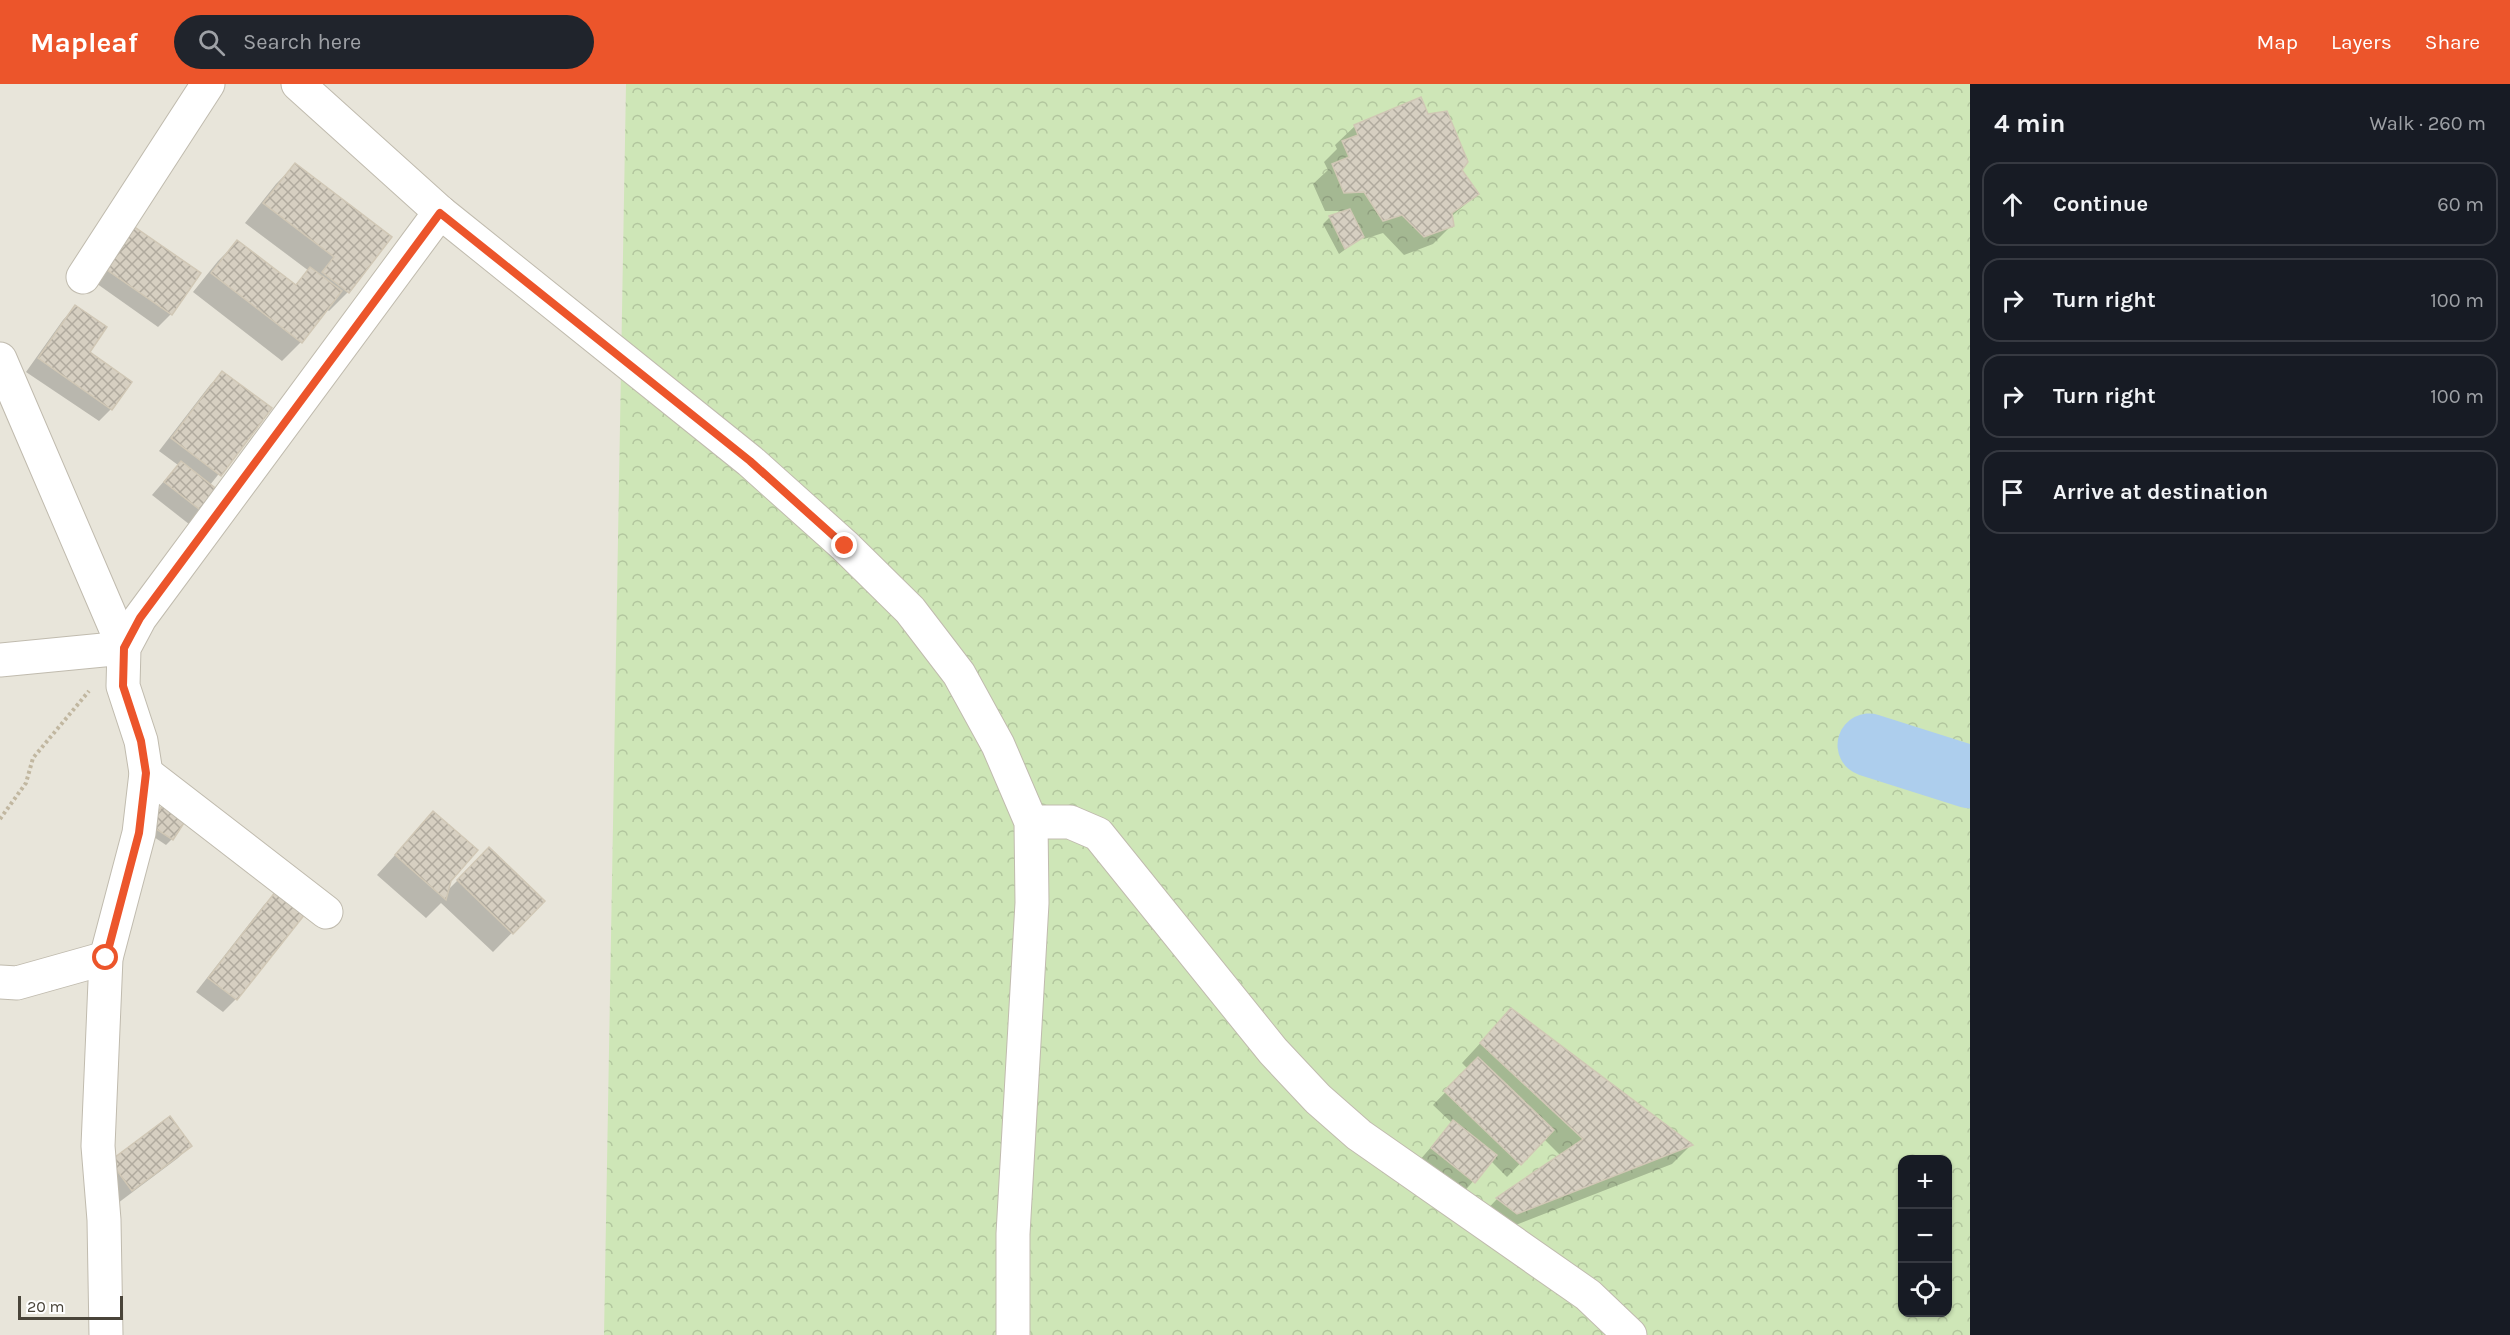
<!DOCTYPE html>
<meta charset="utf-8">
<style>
:root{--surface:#171b24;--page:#20242c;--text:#f1f3f6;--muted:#9ea1a6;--line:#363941;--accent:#ec552b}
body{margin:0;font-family:Karla,sans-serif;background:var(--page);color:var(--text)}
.controls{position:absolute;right:18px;bottom:18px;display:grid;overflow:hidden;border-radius:12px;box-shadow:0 2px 4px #0004}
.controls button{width:54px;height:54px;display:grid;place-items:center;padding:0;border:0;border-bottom:2px solid var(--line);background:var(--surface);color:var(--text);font:30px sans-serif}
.scale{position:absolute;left:18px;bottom:15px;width:105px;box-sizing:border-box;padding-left:6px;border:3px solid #494439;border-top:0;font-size:16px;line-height:21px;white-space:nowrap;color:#494439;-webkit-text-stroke:4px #fff;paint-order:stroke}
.stop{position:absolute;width:18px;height:18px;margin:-14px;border:4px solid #ec552b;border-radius:50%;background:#fff}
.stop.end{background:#ec552b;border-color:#fff;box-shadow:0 2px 6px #0008}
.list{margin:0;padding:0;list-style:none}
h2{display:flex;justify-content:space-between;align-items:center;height:78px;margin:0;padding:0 24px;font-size:26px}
h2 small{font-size:20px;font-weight:400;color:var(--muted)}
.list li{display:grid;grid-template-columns:39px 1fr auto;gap:18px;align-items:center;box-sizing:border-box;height:84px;margin:0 12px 12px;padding:0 12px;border:2px solid var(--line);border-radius:18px}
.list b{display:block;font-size:22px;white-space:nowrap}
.list em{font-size:20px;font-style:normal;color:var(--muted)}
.icon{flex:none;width:33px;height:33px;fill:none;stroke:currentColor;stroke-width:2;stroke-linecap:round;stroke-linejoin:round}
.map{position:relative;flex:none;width:1970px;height:1251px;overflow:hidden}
header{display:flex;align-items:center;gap:36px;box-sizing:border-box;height:84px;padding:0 30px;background:var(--accent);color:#fff}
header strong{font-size:28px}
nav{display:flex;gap:33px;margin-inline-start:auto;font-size:21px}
.search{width:420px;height:54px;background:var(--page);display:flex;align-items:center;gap:15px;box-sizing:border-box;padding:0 21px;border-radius:33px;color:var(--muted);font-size:22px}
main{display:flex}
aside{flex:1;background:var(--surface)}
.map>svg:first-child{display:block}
.residential{fill:#e8e5da}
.forest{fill:url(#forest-crowns);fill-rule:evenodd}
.shadow{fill:#0003}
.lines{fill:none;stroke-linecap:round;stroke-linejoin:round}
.river{stroke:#adceed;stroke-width:63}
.building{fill:url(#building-cross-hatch);stroke:#d0c7b5;stroke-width:1.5}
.minor-casing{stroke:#c0bbae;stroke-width:35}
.path{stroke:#c1b7a0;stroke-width:4;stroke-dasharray:3 3;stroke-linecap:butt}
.minor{stroke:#fff;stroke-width:33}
.route{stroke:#ec552b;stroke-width:8}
</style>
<header>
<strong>Mapleaf</strong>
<div class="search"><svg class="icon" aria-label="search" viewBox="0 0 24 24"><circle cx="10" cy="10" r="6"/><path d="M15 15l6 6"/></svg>Search here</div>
<nav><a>Map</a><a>Layers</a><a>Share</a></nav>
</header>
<main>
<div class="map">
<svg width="1970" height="1251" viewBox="0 0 1970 1251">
<defs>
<pattern id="forest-crowns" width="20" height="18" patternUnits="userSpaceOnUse" patternTransform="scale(1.5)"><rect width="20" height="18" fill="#cee6b7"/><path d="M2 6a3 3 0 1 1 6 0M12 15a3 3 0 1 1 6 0" fill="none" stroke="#b2c69e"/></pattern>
<pattern id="building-cross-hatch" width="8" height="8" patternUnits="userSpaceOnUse" patternTransform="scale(1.5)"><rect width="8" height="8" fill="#d6cfc1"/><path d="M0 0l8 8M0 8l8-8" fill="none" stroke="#b0aa9e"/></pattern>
</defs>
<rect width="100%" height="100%" fill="#f5f2eb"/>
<!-- residential -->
<path class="residential" d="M0 0H987L1834 1251H0Z"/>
<!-- forest -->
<path class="forest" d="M626 0H1970V1251H604ZM1902 1076H1948V1228H1902Z"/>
<!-- shadow -->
<g class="shadow">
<path d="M1427 32 1477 110 1451 133 1452 141 1433 160 1404 171 1383 149 1364 155 1362 153 1339 170 1323 140 1329 134 1350 127H1325L1313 100 1328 86 1324 78 1337 65 1335 61 1355 42Z"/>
<path d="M295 81 389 154 348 208 329 227 326 225 301 258 282 277 193 208 218 177 237 158 294 202 309 187 245 139 276 100Z"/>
<path d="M114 152 171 230 158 243 86 192Z"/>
<path d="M75 223 87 269 111 325 99 337 26 288 63 236Z"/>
<path d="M222 289 270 325 210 401 194 444 152 411 178 381 159 367 210 301Z"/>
<path d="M162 721 172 755 166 761 145 747Z"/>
<path d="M433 729 446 808 489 765 543 817 493 868 441 819 426 834 377 791Z"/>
<path d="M276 809 303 830 236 915 223 928 196 908 264 821Z"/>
<path d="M1511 926 1691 1061 1672 1080 1498 1148 1479 1134 1497 1115 1561 1072 1544 1055 1507 1093 1491 1077 1461 1111 1419 1077 1452 1039 1433 1021 1468 985 1462 979Z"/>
<path d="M190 1061 178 1074 118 1119 111 1078Z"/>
</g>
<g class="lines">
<!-- river -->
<path class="river" d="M1869 661 1970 693"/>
</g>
<!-- building -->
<g class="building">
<path d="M1421 13 1428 30 1447 27 1468 78 1462 86 1479 110 1452 129 1454 142 1424 153 1402 131 1383 137 1364 108 1344 109 1332 80 1349 73 1342 57 1358 51 1354 41Z"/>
<path d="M295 79 392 153 349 209 322 188 334 173 263 119Z"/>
<path d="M1350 125 1364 153 1345 165 1329 132Z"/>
<path d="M126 137 201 189 172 231 97 179Z"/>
<path d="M237 156 296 201 310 183 342 207 302 259 211 189Z"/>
<path d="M75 221 107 243 90 268 132 298 112 326 38 274Z"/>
<path d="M222 287 272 324 221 392 171 354Z"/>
<path d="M181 377 224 411 208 432 164 398Z"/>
<path d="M168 713 191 728 173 756 150 741Z"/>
<path d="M433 727 478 766 451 797 446 816 395 771Z"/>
<path d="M489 763 545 817 513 850 457 796Z"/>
<path d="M276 807 305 830 237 916 208 894Z"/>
<path d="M1511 924 1693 1061 1517 1130 1496 1114 1583 1055 1480 959Z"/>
<path d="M1478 973 1554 1046 1521 1081 1444 1007Z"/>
<path d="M170 1032 192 1062 132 1107 110 1077Z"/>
<path d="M1453 1036 1497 1071 1475 1099 1431 1064Z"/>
</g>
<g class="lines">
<!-- minor casing -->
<g class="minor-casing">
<g id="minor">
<path d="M298 0 440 128 750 377 845 462 910 526 959 590 998 661 1031 738 1032 819 1013 1150V1251"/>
<path d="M83 193 208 0"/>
<path d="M0 275 124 564 0 576"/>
<path d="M146 689 326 828"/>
<path d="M1031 738H1070L1098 750 1273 967 1318 1015 1359 1051 1588 1211 1630 1251"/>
<path d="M0 898 17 899 106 874"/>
<path d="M106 1251 104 1136 98 1062 106 874 139 749 146 689 141 657 123 602 124 564 140 534 440 128"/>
</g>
</g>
<!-- path -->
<path class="path" d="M0 735 26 699 33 674 89 607"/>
<!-- minor -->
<use href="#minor" class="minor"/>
</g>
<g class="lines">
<!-- route -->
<path class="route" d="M106 874 139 749 146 689 141 657 123 602 124 564 140 534 440 129 750 377 845 462"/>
</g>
</svg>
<div class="controls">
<button>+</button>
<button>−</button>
<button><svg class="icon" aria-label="locate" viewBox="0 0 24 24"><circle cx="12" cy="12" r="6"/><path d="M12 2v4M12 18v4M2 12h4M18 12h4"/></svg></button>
</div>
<div class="scale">20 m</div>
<div class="stop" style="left:106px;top:874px"></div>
<div class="stop end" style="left:845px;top:462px"></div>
</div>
<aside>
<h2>4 min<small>Walk · 260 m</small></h2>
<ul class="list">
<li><svg class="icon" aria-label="ahead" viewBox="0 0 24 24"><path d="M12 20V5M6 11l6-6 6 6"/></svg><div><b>Continue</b></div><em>60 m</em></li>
<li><svg class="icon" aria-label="right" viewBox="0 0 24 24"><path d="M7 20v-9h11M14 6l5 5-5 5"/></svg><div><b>Turn right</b></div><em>100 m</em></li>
<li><svg class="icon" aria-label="right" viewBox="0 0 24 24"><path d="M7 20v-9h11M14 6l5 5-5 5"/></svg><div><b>Turn right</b></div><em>100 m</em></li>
<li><svg class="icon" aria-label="arrive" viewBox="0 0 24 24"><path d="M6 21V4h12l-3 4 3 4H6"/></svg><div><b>Arrive at destination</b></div></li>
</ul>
</aside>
</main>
